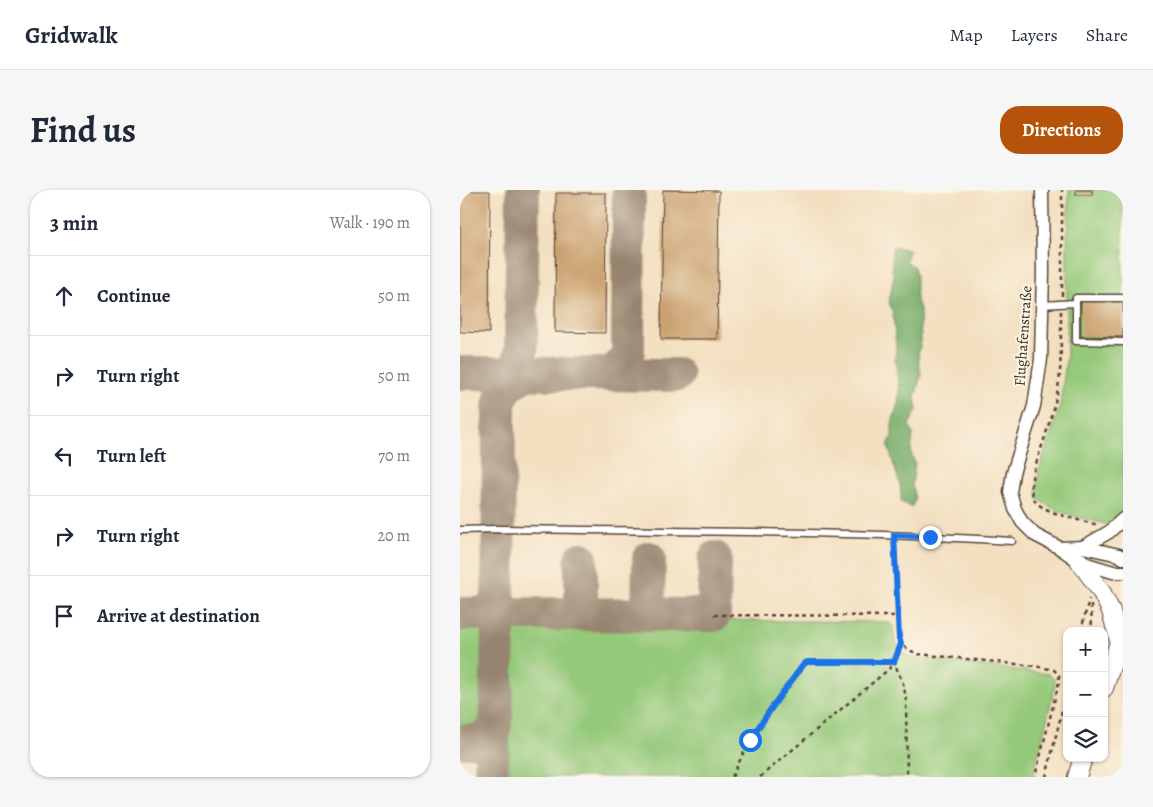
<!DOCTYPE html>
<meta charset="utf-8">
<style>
:root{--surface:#fff;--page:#f6f6f7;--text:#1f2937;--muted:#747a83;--line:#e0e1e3;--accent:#b45309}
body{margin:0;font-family:Alegreya,serif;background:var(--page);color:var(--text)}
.controls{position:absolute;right:15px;bottom:15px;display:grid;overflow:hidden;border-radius:10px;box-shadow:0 1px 4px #0004}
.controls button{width:45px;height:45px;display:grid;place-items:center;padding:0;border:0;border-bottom:1px solid var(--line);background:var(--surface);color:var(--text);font:25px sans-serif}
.stop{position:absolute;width:15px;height:15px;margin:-11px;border:4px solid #1a73e8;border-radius:50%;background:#fff}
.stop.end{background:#1a73e8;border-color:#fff;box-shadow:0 1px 5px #0008}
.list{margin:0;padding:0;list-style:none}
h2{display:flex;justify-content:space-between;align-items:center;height:65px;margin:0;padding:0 20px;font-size:21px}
h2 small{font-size:16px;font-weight:400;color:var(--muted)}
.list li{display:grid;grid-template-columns:32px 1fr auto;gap:15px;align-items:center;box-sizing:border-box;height:80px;padding:0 20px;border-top:1px solid var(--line)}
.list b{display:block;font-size:19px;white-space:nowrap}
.list em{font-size:16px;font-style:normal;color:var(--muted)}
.icon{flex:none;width:28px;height:28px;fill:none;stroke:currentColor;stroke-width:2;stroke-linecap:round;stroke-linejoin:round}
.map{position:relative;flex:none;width:663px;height:587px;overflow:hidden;border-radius:20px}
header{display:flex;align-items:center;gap:30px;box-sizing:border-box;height:70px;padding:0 25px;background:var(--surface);border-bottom:1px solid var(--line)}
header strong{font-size:24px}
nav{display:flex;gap:28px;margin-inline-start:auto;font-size:18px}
.intro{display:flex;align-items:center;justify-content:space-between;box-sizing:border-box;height:120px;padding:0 30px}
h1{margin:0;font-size:35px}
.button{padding:12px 22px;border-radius:20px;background:var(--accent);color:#fff;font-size:18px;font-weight:700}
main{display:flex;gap:30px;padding:0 30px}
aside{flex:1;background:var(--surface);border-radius:20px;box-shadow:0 1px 4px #0004}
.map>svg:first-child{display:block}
.green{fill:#95c97a;stroke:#687a4c}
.forest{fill:#78ad6a;stroke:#5a6c44}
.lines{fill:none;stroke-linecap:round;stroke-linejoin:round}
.taxiway{stroke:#97846f;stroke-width:34}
.building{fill:#cba271}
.lane-casing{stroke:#574536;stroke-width:9}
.street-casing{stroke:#574536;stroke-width:15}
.secondary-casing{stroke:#574536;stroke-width:20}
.path{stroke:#574536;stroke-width:2.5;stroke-dasharray:4 4;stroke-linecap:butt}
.lane{stroke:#fff;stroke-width:6}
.street{stroke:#fff;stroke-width:12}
.secondary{stroke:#fff;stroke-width:18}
.route{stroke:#1a73e8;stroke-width:6}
.labels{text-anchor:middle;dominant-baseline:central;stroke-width:4;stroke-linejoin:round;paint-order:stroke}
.street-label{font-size:15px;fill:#3b2a1e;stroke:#fcf5e5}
</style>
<header>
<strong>Gridwalk</strong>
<nav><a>Map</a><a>Layers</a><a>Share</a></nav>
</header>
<div class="intro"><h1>Find us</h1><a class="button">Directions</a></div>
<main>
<aside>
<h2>3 min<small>Walk · 190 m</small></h2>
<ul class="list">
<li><svg class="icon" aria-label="ahead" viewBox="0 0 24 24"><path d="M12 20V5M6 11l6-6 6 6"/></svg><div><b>Continue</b></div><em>50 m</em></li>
<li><svg class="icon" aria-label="right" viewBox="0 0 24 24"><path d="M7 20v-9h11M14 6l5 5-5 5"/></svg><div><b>Turn right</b></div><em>50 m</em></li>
<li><svg class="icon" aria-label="left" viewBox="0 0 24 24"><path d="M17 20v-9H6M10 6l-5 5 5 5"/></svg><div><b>Turn left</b></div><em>70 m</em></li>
<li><svg class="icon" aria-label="right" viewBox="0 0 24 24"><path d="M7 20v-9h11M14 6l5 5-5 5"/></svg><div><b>Turn right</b></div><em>20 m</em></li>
<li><svg class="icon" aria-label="arrive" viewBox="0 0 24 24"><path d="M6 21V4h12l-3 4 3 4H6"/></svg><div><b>Arrive at destination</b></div></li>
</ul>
</aside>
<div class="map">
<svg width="663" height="587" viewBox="0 0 663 587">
<rect width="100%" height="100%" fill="#fcf5e5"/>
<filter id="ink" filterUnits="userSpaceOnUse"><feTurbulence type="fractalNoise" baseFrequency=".02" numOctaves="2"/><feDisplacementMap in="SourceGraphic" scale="10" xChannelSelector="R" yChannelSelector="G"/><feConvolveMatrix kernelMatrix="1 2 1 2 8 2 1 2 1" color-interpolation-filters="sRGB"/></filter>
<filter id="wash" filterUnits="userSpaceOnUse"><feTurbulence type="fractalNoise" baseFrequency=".0096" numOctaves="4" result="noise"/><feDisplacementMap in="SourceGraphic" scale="20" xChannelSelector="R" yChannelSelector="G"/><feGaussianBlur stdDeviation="1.12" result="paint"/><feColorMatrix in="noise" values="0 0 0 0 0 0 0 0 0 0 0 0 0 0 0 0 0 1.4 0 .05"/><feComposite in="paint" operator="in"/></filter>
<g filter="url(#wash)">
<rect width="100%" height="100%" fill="#f3dfc0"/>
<!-- green -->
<g class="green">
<path d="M609 0H663V323L650 335C626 329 598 325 578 309L577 299 579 280 600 216 607 164V57Z"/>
<path d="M60 428 427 432 433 436C434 452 436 456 449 467L589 484 595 490 594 500 573 587H49L51 434 54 430Z"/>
<path d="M0 429C8 429 17 428 22 435V524C18 536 11 537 0 537Z"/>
</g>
<!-- forest -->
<path class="forest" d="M432 57 450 60 446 71 454 77 456 85V110L460 118 461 152 458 165 461 185 455 207 457 220 449 235 453 244 451 263 455 273 452 295 455 309 452 317 441 312V304L440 295 428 256 432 246V233L438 213 439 201 435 169 436 158 433 123 429 112 434 85 432 80Z"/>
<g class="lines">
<!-- taxiway -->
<g class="taxiway">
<path d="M0 183 217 185"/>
<path d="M143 184C156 182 163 175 168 163L169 3"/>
<path d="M43 201 57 176 61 160 63 1"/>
<path d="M121 369V424"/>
<path d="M38 410 43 418 53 424 254 425 255 368"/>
<path d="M0 424C17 424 29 426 38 410"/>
<path d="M188 425 189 368"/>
<path d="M0 551C13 551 25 551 33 540"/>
<path d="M31 587 32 551 36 528 38 439 39 216C42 198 54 188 71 183"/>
</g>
</g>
<g id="blocks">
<!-- building -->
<g class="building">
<path d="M203 0 259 1 257 149H201Z"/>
<rect x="616" y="0" width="16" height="5"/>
<path d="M0 1H30L29 143 0 142Z"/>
<path d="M96 3H146L145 143 95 142Z"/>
<path d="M621 111H663V147L621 146Z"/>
</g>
</g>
</g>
<g filter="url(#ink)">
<use href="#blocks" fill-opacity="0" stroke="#574536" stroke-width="1"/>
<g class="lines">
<!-- lane casing -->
<g class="lane-casing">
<g id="lane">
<path d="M663 108H616V151L663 152"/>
<path d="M582 115 616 113"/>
<path d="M0 340 37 339C209 341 380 341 552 351"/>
</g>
</g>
<!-- street casing -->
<g class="street-casing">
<g id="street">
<path d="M582 0 583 81 581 169 574 216 553 283 550 302 555 319 562 332 575 345 600 358 620 372 653 382H663"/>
<path d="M623 357 649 342 663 329"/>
<path d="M600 358 623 357 659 365 663 368"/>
</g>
</g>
<!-- secondary casing -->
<g class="secondary-casing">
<g id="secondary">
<path d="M620 372 641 401 651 421 659 451"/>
<path d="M644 498 663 440"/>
<path d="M617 587 623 568"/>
</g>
</g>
<!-- path -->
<g class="path">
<path d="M602 106V0"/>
<path d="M601 121C601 142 601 163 600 183 597 216 584 248 574 280 571 290 569 304 577 313 588 324 623 331 638 335"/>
<path d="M435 355 438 426"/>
<path d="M631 415 632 441"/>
<path d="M254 425 438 426C438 447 435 455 458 464L575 476 594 480 599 485V492L575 587"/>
<path d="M621 441 629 409"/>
<path d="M441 455 434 472 444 496 446 510 447 587"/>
<path d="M272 587 290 549 317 510 343 474 347 472H434"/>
<path d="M300 587 429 479 434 472"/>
<path d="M586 587 607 500"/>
</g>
<!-- lane -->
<use href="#lane" class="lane"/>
<!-- street -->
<use href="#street" class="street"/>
<!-- secondary -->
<use href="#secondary" class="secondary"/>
</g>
</g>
<g class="lines" filter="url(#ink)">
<!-- route -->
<path class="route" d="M290 550 317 510 344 474 347 472H434L441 454 439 448 434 345 470 347"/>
</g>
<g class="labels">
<!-- street labels -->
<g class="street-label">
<text transform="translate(563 146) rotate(-86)">Flughafenstraße</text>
</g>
</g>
</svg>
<div class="controls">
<button>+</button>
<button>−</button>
<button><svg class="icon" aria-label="layers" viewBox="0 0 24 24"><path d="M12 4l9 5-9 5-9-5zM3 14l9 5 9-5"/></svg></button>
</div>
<div class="stop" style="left:290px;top:550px"></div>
<div class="stop end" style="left:470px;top:347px"></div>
</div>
</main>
